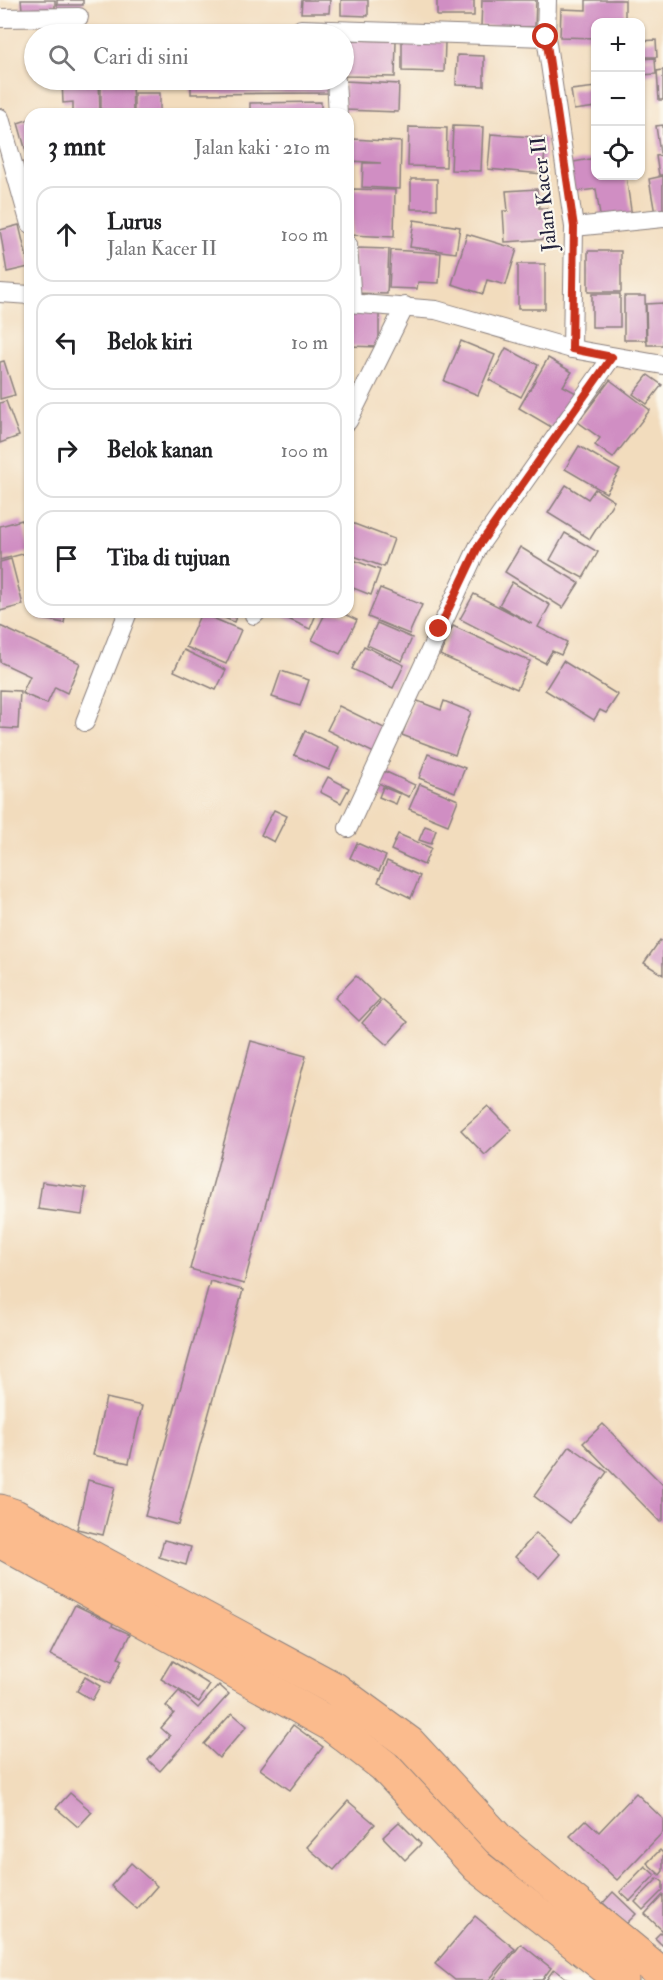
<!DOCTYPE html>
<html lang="id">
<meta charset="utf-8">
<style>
:root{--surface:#fff;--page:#f2f2f2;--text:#202124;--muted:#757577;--line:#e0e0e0}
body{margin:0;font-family:"IM FELL Double Pica",serif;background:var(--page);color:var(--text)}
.controls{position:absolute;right:18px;top:18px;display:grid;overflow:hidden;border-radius:12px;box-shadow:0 2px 4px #0004}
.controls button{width:54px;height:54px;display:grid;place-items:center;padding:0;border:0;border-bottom:2px solid var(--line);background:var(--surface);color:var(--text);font:30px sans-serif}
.stop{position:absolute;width:18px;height:18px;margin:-14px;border:4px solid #c8321e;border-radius:50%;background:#fff}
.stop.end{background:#c8321e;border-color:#fff;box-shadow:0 2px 6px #0008}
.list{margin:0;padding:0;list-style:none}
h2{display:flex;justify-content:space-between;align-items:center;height:78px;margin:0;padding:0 24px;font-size:26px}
h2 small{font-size:20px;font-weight:400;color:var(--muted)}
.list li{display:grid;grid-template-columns:39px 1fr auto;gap:18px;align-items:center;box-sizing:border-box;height:96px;margin:0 12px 12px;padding:0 12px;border:2px solid var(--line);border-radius:18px}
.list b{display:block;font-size:22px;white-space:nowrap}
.list p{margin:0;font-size:20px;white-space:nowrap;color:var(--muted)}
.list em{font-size:20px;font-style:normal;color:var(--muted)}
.icon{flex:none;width:33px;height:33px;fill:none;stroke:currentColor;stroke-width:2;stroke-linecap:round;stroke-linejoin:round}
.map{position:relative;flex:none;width:663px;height:1980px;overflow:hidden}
.search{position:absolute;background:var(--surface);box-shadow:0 2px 4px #0004;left:24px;top:24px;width:330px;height:66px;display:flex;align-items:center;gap:15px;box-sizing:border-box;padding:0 21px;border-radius:33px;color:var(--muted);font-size:22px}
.panel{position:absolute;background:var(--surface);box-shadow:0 2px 4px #0004;left:24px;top:108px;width:330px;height:510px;border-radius:18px}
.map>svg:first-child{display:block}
.building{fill:#d08ec3}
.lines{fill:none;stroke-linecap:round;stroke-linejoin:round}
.street-casing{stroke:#8a7f7c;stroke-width:20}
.highway-casing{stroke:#8a7f7c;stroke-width:35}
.street{stroke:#fff;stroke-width:18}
.highway{stroke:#fbbb8d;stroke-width:33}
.route{stroke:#c8321e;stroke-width:8}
.labels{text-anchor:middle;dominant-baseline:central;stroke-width:4.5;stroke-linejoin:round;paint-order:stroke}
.street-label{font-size:21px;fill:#22223b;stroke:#fbf7ec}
</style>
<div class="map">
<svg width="663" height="1980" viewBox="0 0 663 1980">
<rect width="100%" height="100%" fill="#fbf7ec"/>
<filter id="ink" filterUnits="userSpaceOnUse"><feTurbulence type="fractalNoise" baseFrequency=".0167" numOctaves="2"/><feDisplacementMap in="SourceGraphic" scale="12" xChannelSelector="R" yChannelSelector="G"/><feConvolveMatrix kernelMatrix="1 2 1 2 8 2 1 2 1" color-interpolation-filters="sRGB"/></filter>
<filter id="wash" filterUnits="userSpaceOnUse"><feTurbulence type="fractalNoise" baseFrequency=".008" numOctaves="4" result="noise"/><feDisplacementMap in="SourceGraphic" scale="24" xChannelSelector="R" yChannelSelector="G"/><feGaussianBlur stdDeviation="1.35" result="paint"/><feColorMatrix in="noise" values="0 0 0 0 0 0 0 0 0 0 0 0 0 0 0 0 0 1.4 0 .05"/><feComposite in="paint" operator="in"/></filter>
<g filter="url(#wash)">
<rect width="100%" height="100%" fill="#f2dcbd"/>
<g id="blocks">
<!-- building -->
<g class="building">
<path d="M21 0H55V8L22 9Z"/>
<rect x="57" y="0" width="26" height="5"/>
<path d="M302 0H330L329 13H301Z"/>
<path d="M341 0H368V16L341 15Z"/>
<rect x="437" y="0" width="37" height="16"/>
<path d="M482 0H536L535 27 481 26Z"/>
<path d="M586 0H625V22H596V38L560 37 561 9 586 10Z"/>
<path d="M345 40 396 41 395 77 344 76Z"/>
<path d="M656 40 657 57H640V41Z"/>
<path d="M402 41 445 42 444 72 402 71Z"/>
<path d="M457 55 484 56V86L456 85Z"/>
<path d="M655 58 656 74 640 75V59Z"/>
<path d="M663 70V100H659L657 71Z"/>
<path d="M62 80H99L100 114H73V102L63 103Z"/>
<path d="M191 80H332V93L191 94Z"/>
<path d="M345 81 399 84 398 112 344 110Z"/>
<path d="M132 82 133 114H101V83Z"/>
<path d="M596 87V107L574 110 571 90Z"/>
<rect x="134" y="93" width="26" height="21"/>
<path d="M321 102V114H250V103Z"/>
<path d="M30 119V162H29L18 123Z"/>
<path d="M663 125V153H660L656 126Z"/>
<path d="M453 126 483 127 481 171 451 170Z"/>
<path d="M409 127 447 128 446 167 408 166Z"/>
<path d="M491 134 546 138 543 174 488 169Z"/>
<path d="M353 139 401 142 400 189 362 187 363 163H381L352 161Z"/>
<path d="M663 155V175H659L656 156Z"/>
<path d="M596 158V176H626L632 217 601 222 596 189 573 192 568 163Z"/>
<path d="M663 176V213L655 214 649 179Z"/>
<rect x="411" y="179" width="26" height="30"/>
<path d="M353 189 395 190 394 237 351 235Z"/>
<path d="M537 189 539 208H547L550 239 505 242 503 211H508L506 191Z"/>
<path d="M414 220 460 227 456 253 410 247Z"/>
<path d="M19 225 29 267 7 272 0 230Z"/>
<path d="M467 234 517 249 506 285 487 280 483 294 452 284Z"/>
<path d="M355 248 389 249 387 294 353 293Z"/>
<path d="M391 250 441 253 439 283 418 282 417 289 389 288Z"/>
<rect x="588" y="251" width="33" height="41"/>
<rect x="518" y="264" width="27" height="45"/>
<rect x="592" y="294" width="28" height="33"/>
<path d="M624 296H645L646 340H624Z"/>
<path d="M663 303V345H647L646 304Z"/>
<path d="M348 312H379V347L348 346Z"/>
<path d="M461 341 495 355 478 395 444 381Z"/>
<path d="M506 348 538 365 521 397 489 380Z"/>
<path d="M548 358 572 372 563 386 580 395 558 431 519 408Z"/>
<path d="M4 361 15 395 0 399V362Z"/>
<path d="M648 375 662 385 647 404 633 394Z"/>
<path d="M610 380 650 410 613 458 595 445 600 438 578 422Z"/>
<path d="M6 401 19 436 0 443V403Z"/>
<path d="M579 446 620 470 606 493 565 469Z"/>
<path d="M566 485 588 499 595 489 614 501 590 539 548 513Z"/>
<path d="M22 520 30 552 0 560V526Z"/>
<path d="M349 522 394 539 384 567 348 554Z"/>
<path d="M565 533 598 552 583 578 550 560Z"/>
<path d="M520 547 579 583 563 608 505 572Z"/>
<path d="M348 558 380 570 371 595 348 586Z"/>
<path d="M11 559 23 605 0 611V562Z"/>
<path d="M512 582 550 605 538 627 567 642 561 655 552 651 545 663 460 619 474 594 532 624 499 605Z"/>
<path d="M380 588 422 605 409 634 368 617Z"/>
<path d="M40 612H66L64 623 38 618Z"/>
<path d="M210 612H238L234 622Z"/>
<path d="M273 612H317L310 629Z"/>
<path d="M326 612H340L357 620 340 654 312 640Z"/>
<path d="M201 613 241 630 226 664 186 647Z"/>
<path d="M377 623 412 638 402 661 367 645Z"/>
<path d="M0 626 80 663 67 693 55 687 47 704 22 693 30 676 0 662Z"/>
<path d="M453 626 530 661 517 689 440 655Z"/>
<path d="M364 646 404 665 393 688 352 669Z"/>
<path d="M184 650 226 670 216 690 174 671Z"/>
<path d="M563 661 618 695 606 713 600 710 594 720 545 690Z"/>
<path d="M281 671 309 680 300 706 272 697Z"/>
<path d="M0 690 20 691 18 729 0 728Z"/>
<path d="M415 700 441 710 444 701 471 712 455 755 402 735Z"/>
<path d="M339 706 386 729 374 753 327 730Z"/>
<path d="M305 731 339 747 329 770 294 755Z"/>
<path d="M428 754 465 768 455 792 419 778Z"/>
<path d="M384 771 415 785 409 797 378 783Z"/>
<path d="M328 777 349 788 341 803 320 792Z"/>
<path d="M420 784 458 800 448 825 409 809Z"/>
<path d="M383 787 400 794 396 804 379 797Z"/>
<path d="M274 810 287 816 274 842 261 835Z"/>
<path d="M425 826 436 830 431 844 419 840Z"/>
<path d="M398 834 431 848 424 865 391 850Z"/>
<path d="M357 843 386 856 379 871 350 858Z"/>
<path d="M387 861 420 876 411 898 378 882Z"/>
<path d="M660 940 663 942V975L644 963Z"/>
<path d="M356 976 380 999 359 1021 335 998Z"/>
<path d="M382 1000 408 1022 387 1045 362 1023Z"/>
<path d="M251 1041 306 1056 244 1284 190 1269Z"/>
<path d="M488 1106 512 1130 485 1155 461 1130Z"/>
<path d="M42 1182 86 1188 82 1215 38 1209Z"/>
<path d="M210 1281 243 1290 178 1525 145 1516Z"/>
<path d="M106 1398 142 1406 129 1463 93 1455Z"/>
<path d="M603 1424 663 1485V1519L660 1522 583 1443Z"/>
<path d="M570 1446 607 1472 570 1523 534 1496Z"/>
<path d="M88 1480 115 1487 103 1535 77 1529Z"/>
<path d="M536 1533 560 1554 539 1578 515 1557Z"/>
<path d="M164 1540 191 1547 186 1565 159 1557Z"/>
<path d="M75 1605 113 1623 112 1626 130 1634 118 1658 122 1660 110 1684 50 1655Z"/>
<path d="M172 1661 210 1685 199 1702 161 1679Z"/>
<path d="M85 1677 100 1686 92 1700 77 1691Z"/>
<path d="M219 1685 229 1694 160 1771 148 1760 170 1736 161 1728 174 1713 166 1706 179 1691 198 1708Z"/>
<path d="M232 1713 247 1726 219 1758 204 1744Z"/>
<path d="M293 1725 323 1747 290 1790 260 1769Z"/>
<path d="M70 1793 92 1812 78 1827 56 1808Z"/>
<path d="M636 1793 663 1819V1832L617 1880 570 1836 586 1820 599 1832Z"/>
<path d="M348 1801 375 1824 334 1870 307 1847Z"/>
<path d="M399 1822 421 1844 405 1860 383 1837Z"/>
<path d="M660 1850 663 1853V1871L660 1875 647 1863Z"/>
<path d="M131 1863 157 1886 137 1909 111 1886Z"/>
<path d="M645 1866 655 1875 630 1901 620 1892Z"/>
<path d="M658 1878 663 1882V1890L643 1910 635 1902Z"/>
<path d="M613 1892 636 1914 626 1924 603 1903Z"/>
<path d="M663 1895V1931L645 1914Z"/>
<path d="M475 1916 515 1949 489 1980H455L435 1964Z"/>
<path d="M661 1932 663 1934V1946L655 1938Z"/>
<path d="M521 1944 551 1968 542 1980H493Z"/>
<path d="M554 1969 569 1980H546Z"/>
</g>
</g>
</g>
<g filter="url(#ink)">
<use href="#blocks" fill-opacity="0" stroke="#8a7f7c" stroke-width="1.5"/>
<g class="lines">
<!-- street casing -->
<g class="street-casing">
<g id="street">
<path d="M547 0 546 37 574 227 572 349"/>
<path d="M0 18 79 17"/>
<path d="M301 29 546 37"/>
<path d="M336 80 338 114"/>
<path d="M0 118 30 224"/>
<path d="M574 227 663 218"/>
<path d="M348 245 352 303"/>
<path d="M0 293 30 295"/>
<path d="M348 303 436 310 572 349 663 365"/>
<path d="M348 421 405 306"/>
<path d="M254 615 257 612"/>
<path d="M85 722 128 612"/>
<path d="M348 828 478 547 612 357"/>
</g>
</g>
<!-- highway casing -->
<g class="highway-casing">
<g id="highway">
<path d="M0 1511 15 1516 335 1689 409 1743 498 1839 663 1975"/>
<path d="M0 1541 330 1724 384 1766 478 1867 622 1980"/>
</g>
</g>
<!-- street -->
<use href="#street" class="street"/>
<!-- highway -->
<use href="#highway" class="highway"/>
</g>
</g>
<g class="lines" filter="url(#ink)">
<!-- route -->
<path class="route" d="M439 629 478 547 612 357 572 349 574 227 546 37"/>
</g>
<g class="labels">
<!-- street labels -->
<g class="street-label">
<text transform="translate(544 194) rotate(-96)">Jalan Kacer II</text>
</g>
</g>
</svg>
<div class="controls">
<button>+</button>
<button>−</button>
<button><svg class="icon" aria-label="locate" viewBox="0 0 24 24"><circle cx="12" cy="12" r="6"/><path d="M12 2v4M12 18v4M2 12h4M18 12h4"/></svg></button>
</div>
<div class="stop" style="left:546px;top:37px"></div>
<div class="stop end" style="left:439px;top:629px"></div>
<div class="search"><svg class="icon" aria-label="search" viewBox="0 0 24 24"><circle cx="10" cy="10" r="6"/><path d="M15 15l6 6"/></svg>Cari di sini</div>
<section class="panel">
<h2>3 mnt<small>Jalan kaki · 210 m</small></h2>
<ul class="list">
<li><svg class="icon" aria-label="ahead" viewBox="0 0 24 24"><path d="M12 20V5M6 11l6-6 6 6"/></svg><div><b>Lurus</b><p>Jalan Kacer II</p></div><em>100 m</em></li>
<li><svg class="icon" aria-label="left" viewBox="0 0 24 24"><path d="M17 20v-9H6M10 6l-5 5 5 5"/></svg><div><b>Belok kiri</b></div><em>10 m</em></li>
<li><svg class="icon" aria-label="right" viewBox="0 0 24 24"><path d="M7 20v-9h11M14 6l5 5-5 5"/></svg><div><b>Belok kanan</b></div><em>100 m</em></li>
<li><svg class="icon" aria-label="arrive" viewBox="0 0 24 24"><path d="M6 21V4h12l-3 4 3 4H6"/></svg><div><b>Tiba di tujuan</b></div></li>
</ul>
</section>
</div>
